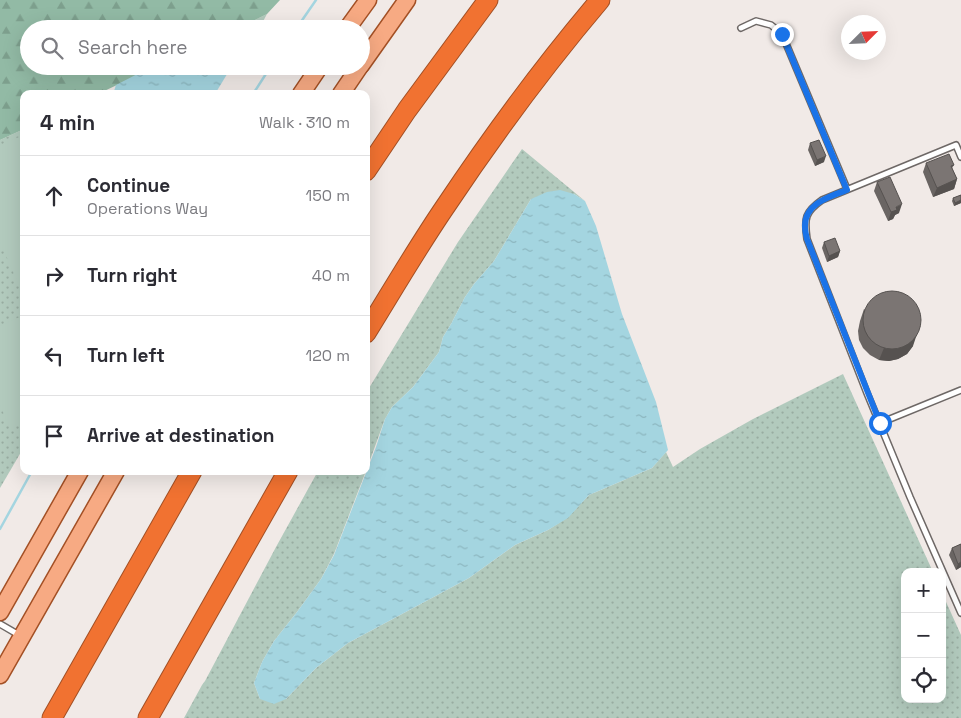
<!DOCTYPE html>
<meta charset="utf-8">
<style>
:root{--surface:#fff;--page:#f2f2f3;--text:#2b2b33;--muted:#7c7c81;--line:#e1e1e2}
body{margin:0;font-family:"Space Grotesk",sans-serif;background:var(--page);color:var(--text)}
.controls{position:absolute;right:15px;bottom:15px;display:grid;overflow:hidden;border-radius:10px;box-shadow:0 5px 20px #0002}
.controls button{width:45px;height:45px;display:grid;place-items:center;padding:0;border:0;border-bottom:1px solid var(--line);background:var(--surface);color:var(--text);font:25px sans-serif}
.compass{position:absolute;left:841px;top:15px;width:45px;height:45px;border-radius:50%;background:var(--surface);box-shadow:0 5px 20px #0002;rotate:66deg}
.stop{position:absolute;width:15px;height:15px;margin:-11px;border:4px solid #1a73e8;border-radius:50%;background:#fff}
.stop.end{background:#1a73e8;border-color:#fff;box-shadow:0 1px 5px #0008}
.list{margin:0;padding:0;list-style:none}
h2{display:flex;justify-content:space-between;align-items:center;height:65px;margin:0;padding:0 20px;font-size:21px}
h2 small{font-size:16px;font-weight:400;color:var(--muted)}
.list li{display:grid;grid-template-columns:32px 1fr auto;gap:15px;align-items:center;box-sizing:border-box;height:80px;padding:0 20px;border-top:1px solid var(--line)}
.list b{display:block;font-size:19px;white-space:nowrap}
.list p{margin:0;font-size:16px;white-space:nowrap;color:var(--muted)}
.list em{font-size:16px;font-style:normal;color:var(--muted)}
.icon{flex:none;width:28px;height:28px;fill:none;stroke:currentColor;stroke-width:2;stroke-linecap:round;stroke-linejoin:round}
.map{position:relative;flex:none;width:961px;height:718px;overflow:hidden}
.search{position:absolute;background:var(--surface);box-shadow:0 5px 20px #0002;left:20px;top:20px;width:350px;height:55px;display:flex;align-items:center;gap:12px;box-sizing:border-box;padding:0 18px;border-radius:28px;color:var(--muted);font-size:19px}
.panel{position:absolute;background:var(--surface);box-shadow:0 5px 20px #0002;left:20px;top:90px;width:350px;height:385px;border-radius:10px}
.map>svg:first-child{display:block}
.grass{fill:url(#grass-dots)}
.forest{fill:url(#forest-firs)}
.garden{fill:#b2cabd}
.water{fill:url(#water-ripples)}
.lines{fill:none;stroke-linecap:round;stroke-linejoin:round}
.stream{stroke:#a4d5e0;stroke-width:2.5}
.lane-casing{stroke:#6e6866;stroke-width:8}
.primary-casing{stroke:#a35025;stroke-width:19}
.highway-casing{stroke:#a35025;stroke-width:21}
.lane{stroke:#fff;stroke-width:5}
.primary{stroke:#f7aa83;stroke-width:16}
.highway{stroke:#f17231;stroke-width:19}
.wall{fill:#6a6563}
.shaded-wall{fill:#565250}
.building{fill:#7b7573;stroke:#565250}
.route{stroke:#1a73e8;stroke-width:6}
</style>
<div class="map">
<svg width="961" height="718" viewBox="0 0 961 718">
<defs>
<pattern id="grass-dots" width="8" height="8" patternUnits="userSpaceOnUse" patternTransform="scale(1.25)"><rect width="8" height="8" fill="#b2cabd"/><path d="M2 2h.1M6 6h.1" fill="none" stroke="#98aca1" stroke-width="1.8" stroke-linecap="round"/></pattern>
<pattern id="forest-firs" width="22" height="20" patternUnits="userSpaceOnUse" patternTransform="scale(1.25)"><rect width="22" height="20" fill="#92baa5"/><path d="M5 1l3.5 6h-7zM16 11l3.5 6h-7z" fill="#7d9f8d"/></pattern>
<pattern id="water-ripples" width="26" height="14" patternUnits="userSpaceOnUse" patternTransform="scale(1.25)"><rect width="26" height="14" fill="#a4d5e0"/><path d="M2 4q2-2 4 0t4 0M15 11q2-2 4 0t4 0" fill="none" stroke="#8cb6bf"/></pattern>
</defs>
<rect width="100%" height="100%" fill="#f1eae7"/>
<!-- grass -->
<g class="grass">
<path d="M267 14 259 29H237Z"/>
<path d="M24 129V447L0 488V140Z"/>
<path d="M522 149 585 201 574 194 531 199 494 261 474 284 465 297 451 324 443 337 439 352 413 387 392 407 385 419 366 471V393L458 242Z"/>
<path d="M843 374 933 572H905V699H942V593L961 635V718H184L202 685 205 681 276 547 318 471H366L334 554 321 579 297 612 274 641 262 662 254 683 260 699H286L316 668 348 643 469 578 515 545 548 530 568 517 589 495 652 468 666 452 673 467 700 449 753 419Z"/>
</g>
<!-- forest -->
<path class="forest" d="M0 0H280L267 14 237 29H29V66H157L98 94H24V129L0 140Z"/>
<!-- garden -->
<g class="garden">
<path d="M24 135V290H21L0 242V145Z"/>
<path d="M24 315V420L9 426 0 405V326Z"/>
</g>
<!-- water -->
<g class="water">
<path d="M153 66H232L215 94H115L114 91 116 85Z"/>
<path d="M560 190 574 194 585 201 596 226 622 314 656 402 668 450 652 468 589 495 568 518 548 530 515 545 469 578 348 643 316 668 286 699 274 704 260 699 254 683 262 662 274 641 297 612 321 579 334 555 376 447 385 419 392 407 413 387 439 352 443 337 451 324 465 297 474 284 494 261 531 199 547 192Z"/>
</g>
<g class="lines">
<!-- stream -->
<g class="stream">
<path d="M296 29 316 0"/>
<path d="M253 94 271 66"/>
<path d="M0 529 32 471"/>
</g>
<!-- lane casing -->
<g class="lane-casing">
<g id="lane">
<path d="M741 28 756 21 771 25 782 34 847 189"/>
<path d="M961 157 956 145 822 200C805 212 804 218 807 239L867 393 910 497 961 613"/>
<path d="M880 423 961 390"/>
<path d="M0 624 19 635"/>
</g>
</g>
<!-- primary casing -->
<g class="primary-casing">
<g id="primary">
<path d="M347 29 368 0"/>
<path d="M361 65 407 0"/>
<path d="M301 94 320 66"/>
<path d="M341 94 360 66"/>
<path d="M0 612 80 471"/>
<path d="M0 675 116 471"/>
</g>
</g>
<!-- highway casing -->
<g class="highway-casing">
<g id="highway">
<path d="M366 171 407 110 488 0"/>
<path d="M366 333C392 291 417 248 445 207 493 135 544 66 600 0"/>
<path d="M52 718 192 471"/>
<path d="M148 718 288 471"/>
</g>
</g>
<!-- lane -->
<use href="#lane" class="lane"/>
<!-- primary -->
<use href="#primary" class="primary"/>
<!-- highway -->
<use href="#highway" class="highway"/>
</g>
<!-- wall -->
<g class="wall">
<path d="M810 143 824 162 815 166 808 150Z"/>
<path d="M926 163 954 165 952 168 957 179 954 189 933 197 923 172Z"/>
<path d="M877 182 899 213 895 215 893 219 888 221 874 191Z"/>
<path d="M961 195V203L954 206 952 201 953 198Z"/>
<path d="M824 242 840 251 838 257 827 262 822 248Z"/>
<path d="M864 309 913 346 907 354 898 359 889 361 879 360 870 355 863 348 859 340 858 331 860 321Z"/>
<path d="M961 544V567L956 570 949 555 952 548Z"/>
</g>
<!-- shaded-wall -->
<g class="shaded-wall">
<path d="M826 156 824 162 815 166 817 160Z"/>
<path d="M957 179 954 189 933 197 937 188Z"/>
<path d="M961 200V203L954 206 955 203Z"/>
<path d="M902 204 899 213 895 215 893 219 888 221 891 212 896 207Z"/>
<path d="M840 251 838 257 827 262 829 256Z"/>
<path d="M917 334 913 346 907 354 898 359 889 361 879 360 884 348Z"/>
<path d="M961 562V567L956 570 958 564Z"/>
</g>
<!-- building -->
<g class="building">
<path d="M819 140 826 156 817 160 810 143Z"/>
<path d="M949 154 954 165 951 166 957 179 937 188 926 163Z"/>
<path d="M890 177 902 204 896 207 897 210 891 212 877 182Z"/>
<path d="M961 195V200L955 203 953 198Z"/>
<path d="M835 238 840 251 829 256 824 242Z"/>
<circle cx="892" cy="320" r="29"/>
<path d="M961 544V562L958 564 952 548Z"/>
</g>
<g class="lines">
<!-- route -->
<path class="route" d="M782 34 847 190C830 196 804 204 805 227 805 231 806 235 807 239L880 423"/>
</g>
</svg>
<div class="controls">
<button>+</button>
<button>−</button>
<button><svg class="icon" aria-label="locate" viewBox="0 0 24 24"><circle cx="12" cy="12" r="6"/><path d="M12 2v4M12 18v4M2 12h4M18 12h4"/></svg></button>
</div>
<svg class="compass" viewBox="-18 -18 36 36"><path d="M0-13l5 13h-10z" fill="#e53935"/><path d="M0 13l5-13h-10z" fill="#7c7c81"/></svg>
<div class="stop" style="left:880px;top:423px"></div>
<div class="stop end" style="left:782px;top:34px"></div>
<div class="search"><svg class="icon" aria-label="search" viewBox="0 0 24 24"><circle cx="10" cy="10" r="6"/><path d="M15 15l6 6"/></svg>Search here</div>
<section class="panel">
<h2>4 min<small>Walk · 310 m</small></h2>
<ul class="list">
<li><svg class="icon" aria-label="ahead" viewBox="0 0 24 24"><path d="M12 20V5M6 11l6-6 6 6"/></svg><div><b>Continue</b><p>Operations Way</p></div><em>150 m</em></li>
<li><svg class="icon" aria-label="right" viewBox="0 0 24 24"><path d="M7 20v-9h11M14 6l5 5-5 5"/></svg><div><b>Turn right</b></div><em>40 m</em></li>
<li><svg class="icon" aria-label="left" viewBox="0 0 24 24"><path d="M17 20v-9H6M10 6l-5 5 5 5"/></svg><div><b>Turn left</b></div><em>120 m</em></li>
<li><svg class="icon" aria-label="arrive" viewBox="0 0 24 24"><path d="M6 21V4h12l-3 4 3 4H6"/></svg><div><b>Arrive at destination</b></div></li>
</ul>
</section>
</div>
